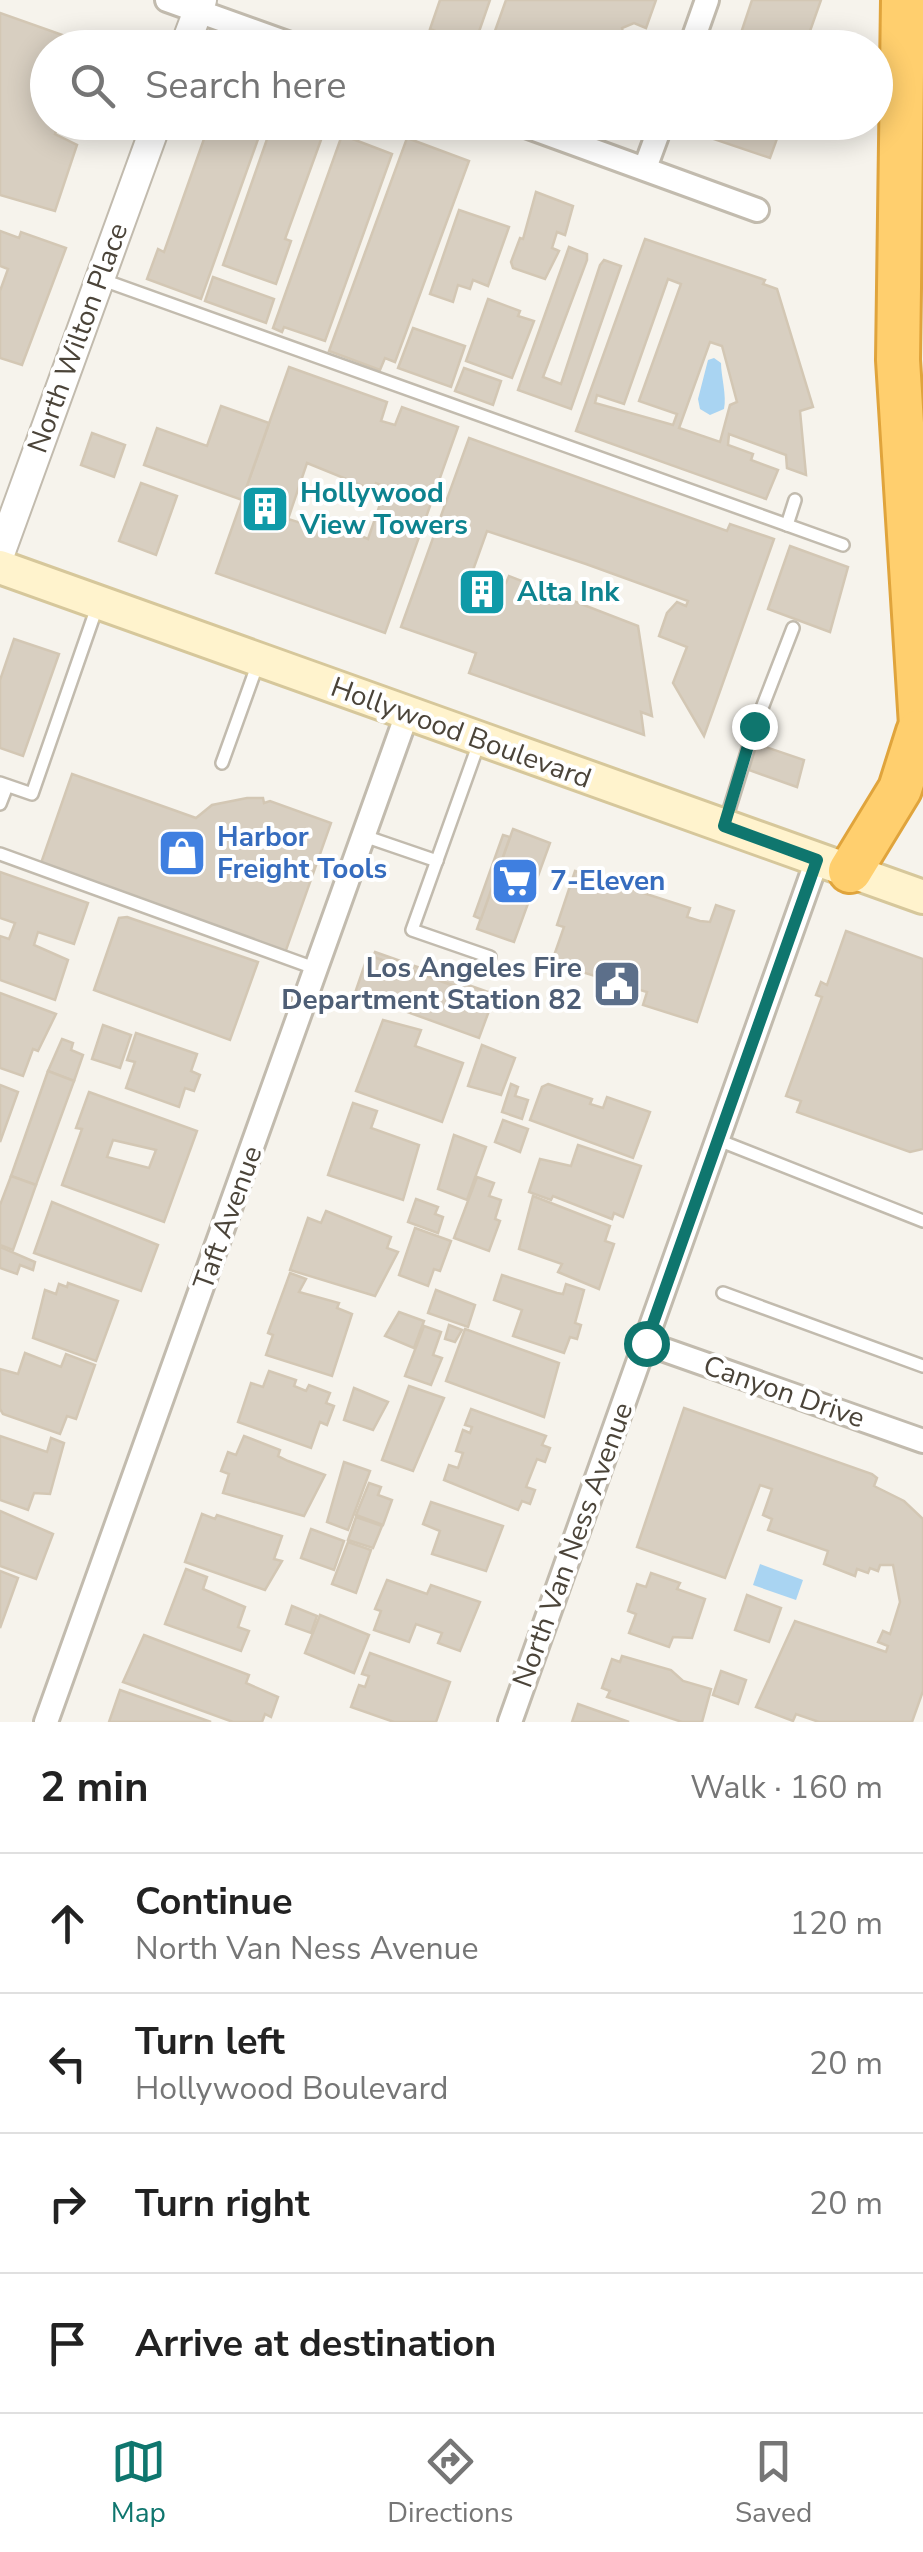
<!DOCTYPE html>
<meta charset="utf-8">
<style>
:root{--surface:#fff;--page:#f6f6f6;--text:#222;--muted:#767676;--line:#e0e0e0;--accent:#0f766e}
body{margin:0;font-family:"Nunito Sans",sans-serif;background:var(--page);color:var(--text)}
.stop{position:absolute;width:30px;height:30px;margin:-22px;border:8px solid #0f766e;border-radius:50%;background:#fff}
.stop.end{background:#0f766e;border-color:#fff;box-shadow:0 2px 10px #0008}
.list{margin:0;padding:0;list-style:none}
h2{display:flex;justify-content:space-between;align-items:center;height:130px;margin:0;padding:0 40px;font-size:42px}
h2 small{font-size:32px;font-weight:400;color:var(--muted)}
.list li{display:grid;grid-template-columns:65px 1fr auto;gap:30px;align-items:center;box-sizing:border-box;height:140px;padding:0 40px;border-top:2px solid var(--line)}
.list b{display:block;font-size:38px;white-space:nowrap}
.list p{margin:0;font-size:32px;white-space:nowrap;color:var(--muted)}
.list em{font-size:32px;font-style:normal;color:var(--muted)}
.icon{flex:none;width:55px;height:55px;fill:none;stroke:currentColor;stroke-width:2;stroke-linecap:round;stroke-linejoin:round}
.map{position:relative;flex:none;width:923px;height:1722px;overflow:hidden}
.search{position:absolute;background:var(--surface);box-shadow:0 5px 25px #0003;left:30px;right:30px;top:30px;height:110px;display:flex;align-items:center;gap:25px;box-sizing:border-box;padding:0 35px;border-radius:55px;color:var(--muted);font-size:38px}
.sheet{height:690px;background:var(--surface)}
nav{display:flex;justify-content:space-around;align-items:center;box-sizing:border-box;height:140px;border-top:2px solid var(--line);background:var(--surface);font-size:28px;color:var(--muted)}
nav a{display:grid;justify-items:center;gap:5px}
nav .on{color:var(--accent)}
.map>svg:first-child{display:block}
.water{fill:#a9d4f2}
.building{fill:#d8cfc1;stroke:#d3c7b4;stroke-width:2.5;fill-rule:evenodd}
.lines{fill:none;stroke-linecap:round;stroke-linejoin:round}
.service-casing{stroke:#c2bbae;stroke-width:16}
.minor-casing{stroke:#c2bbae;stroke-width:28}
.tertiary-casing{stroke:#c2bbae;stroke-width:32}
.secondary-casing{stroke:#d6c79b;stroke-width:38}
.motorway-casing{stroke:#e0a43c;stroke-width:48}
.service{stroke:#fff;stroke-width:11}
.minor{stroke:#fff;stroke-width:22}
.tertiary{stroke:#fff;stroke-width:28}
.secondary{stroke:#fff3cd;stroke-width:32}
.motorway{stroke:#ffcf6e;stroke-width:42}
.route{stroke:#0f766e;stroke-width:12}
.labels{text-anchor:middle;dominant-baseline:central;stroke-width:8;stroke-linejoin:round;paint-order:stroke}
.street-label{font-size:28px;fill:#4b4439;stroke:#fff}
.culture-label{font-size:28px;font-weight:bold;fill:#0d838f;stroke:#fff;text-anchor:start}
.shop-label{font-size:28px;font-weight:bold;fill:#366cbe;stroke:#fff;text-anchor:start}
.service-label{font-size:28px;font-weight:bold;fill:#4e5e75;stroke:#fff;text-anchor:end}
</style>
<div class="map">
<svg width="923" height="1722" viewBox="0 0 923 1722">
<rect width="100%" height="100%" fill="#f6f3ec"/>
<!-- water -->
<g class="water">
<path d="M714 358 721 363C721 376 727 396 724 409L710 415 700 409 698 399 708 360Z"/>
<path d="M760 1564 803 1580 796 1600 753 1585Z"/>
</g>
<!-- building -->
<g class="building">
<path d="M440 0H490L474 46 430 29Z"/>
<path d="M506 0H656L646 28 634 23 622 28 624 38 639 48H496L490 45Z"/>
<path d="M752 0H821L804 48H736Z"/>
<path d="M0 13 99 48H48V122H85L82 129 58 125 55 134 77 145 55 211 0 195Z"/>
<path d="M210 122H261L262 128 201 299 147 279 158 249 164 252Z"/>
<path d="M273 122 326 126 285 239 291 241 276 284 223 265Z"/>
<path d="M700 122H783L770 158 696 133Z"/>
<path d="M342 135 392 154 325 341 284 327 282 332 273 328Z"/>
<path d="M407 138 469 161 395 362 385 358 380 370 329 351Z"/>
<path d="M536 192 573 206 565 235 557 232 552 248 559 251 545 279 513 268 511 262 520 238 523 239Z"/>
<path d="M459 210 509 227 488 286 473 280 470 289 458 285 453 302 430 294Z"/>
<path d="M0 231 19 238 21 232 66 248 22 365 0 358V291L8 269 0 266Z"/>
<path d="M645 239 765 280 763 284 777 289 813 407 800 411 806 475 787 468 786 455 729 434 728 445 753 454 751 460 778 470 766 499 576 431ZM668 279 681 284 639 401 677 414 673 425 595 403 597 395 624 404ZM710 342 722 346 737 402 730 405 720 442 679 428Z"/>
<path d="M569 247 587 254V260L543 377 561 384 600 265 604 260 621 266 571 409 518 390Z"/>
<path d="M213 277 274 299 266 323 205 301Z"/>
<path d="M488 299 520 311 518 316 534 321 512 378 466 361Z"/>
<path d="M413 328 465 346 451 387 398 368Z"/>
<path d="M289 367 387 402 381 421 395 425 402 407 458 427 385 633 216 573ZM307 463 373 490 376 483 386 487 368 539 326 521 312 519 310 526 288 519Z"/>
<path d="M464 368 501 381 493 405 455 391Z"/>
<path d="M221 406 269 423 242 500 144 465 157 428 207 446Z"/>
<path d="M92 433 125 445 114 477 81 465Z"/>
<path d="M469 438 727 531 730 524 774 539 704 736 673 683 687 647 659 636 667 613 677 602 686 606 688 601 586 564 487 531 473 570 506 583 509 576 638 626 652 716 641 712 644 735 469 673 476 653 401 627Z"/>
<path d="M141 483 177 496 156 555 119 541Z"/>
<path d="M790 546 848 567 830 632 768 609Z"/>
<path d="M14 639 59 654 23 756 0 748V680Z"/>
<path d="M757 744 804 760 797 787 749 770Z"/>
<path d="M72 774 196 818 212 805 247 798H263L264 803 270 801 331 823 285 953 40 866Z"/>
<path d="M513 829 550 843 514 942 477 929Z"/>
<path d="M503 835 510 837 481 919 474 916Z"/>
<path d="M575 871 690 908 687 917 700 921 710 922 716 905 734 911 697 1022 643 1005 647 992 566 967 563 976 549 970 564 927 557 925Z"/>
<path d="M0 872 88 903 74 944 38 932 34 945 68 960 55 1000 0 980V936L9 939 15 923 0 918Z"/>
<path d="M127 917 258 962 230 1040 94 990 119 918Z"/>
<path d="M846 931 923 959V1149L910 1152 797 1112 801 1101 786 1096 822 997 816 995 821 982 827 985Z"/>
<path d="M375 952 491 993 489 998 373 957Z"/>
<path d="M368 955 493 1000 479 1038 355 993Z"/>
<path d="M0 993 56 1014 38 1051 33 1049 23 1076 0 1068Z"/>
<path d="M383 1020 421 1030 415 1046 463 1063 442 1122 356 1091Z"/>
<path d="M103 1025 131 1035 120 1068 92 1059Z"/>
<path d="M136 1033 197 1054 191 1071 200 1075 194 1091 185 1088 179 1107 126 1088 135 1062 127 1060Z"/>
<path d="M62 1039 73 1043 71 1050 83 1055 74 1081 48 1071Z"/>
<path d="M482 1045 515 1058 501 1095 468 1086Z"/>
<path d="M48 1071 74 1081 36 1185 11 1176Z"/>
<path d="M511 1084 518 1087 515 1096 528 1100 522 1119 502 1112Z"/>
<path d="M548 1084 592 1099 590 1104 603 1108 607 1097 650 1112 633 1158 530 1120 542 1087Z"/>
<path d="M0 1085 18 1092 0 1142Z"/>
<path d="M89 1092 197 1131 164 1222 62 1185 82 1129 76 1128ZM113 1140 156 1150 149 1168 107 1157Z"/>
<path d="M353 1103 377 1111 371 1128 419 1145 403 1200 328 1175Z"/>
<path d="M503 1120 528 1129 520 1152 495 1142Z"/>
<path d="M454 1135 486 1147 467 1200 438 1189Z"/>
<path d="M578 1145 641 1166 623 1217 614 1213 612 1219 553 1196 551 1200 529 1192 540 1159 571 1166Z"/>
<path d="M11 1176 36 1185 13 1250 0 1245V1205Z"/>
<path d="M477 1177 494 1183 489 1196 501 1200 495 1219 500 1221 489 1251 454 1238Z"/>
<path d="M533 1196 610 1226 605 1241 614 1244 599 1289 558 1272 562 1264 519 1249Z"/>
<path d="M416 1199 438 1207 435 1214 443 1217 438 1233 408 1222Z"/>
<path d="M52 1202 158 1245 141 1291 34 1253Z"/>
<path d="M326 1211 391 1237 387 1248 398 1252 375 1296 290 1270 308 1218 321 1223Z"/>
<path d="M415 1228 451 1241 440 1271 434 1269 428 1286 399 1275Z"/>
<path d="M0 1247 35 1262 33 1270 20 1265 17 1274 0 1268Z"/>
<path d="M290 1273 306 1279 299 1292 339 1303 337 1308 352 1314 332 1376 266 1355 273 1335 268 1333Z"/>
<path d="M502 1275 557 1293 563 1294 566 1284 584 1290 575 1323 581 1325 577 1339 570 1337 564 1353 513 1336 522 1310 494 1300Z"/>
<path d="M68 1283 118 1301 96 1361 33 1338 45 1290 56 1294 59 1284 67 1287Z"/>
<path d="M436 1290 475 1305 468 1327 428 1313Z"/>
<path d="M399 1312 424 1321 414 1348 385 1336Z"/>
<path d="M449 1325 462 1330 455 1342 445 1339Z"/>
<path d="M424 1326 441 1332 433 1355 442 1358 431 1385 405 1376Z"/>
<path d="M465 1329 559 1363 544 1417 446 1381Z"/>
<path d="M25 1353 61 1367 66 1354 95 1365 76 1419 67 1416 60 1434 3 1414 0 1409V1369L18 1374Z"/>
<path d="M269 1371 296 1380 294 1386 306 1391 309 1385 330 1393 326 1403 334 1406 327 1425 320 1422 311 1448 238 1422 251 1383 263 1387Z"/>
<path d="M409 1386 444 1398 413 1471 382 1460Z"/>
<path d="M354 1388 388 1402 373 1430 344 1420Z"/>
<path d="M684 1408 872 1474 877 1478 874 1486 904 1501 923 1519V1691L912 1722H819L796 1714 793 1721 756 1707 795 1621 886 1652 888 1646 878 1642 883 1631 890 1634 900 1602 893 1565H880L878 1571 870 1568 868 1573 857 1569 855 1576 824 1564 828 1551 768 1530 772 1519 763 1515 772 1489 760 1485 725 1578 637 1547Z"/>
<path d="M471 1409 546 1436 542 1445 550 1448 545 1462 537 1459 526 1487 535 1490 530 1504 522 1501 518 1510 444 1480 449 1465 458 1468 463 1453 456 1451 463 1430 470 1433 472 1427 465 1425Z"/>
<path d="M0 1436 47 1452 51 1438 64 1443 50 1494 34 1493 28 1510 0 1500Z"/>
<path d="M244 1436 280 1450 278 1456 288 1461 325 1475 304 1516 223 1493 229 1474 221 1471 228 1452 236 1455Z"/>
<path d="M344 1462 370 1471 348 1530 327 1522Z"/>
<path d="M369 1483 381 1487 378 1495 392 1500 383 1525 356 1515Z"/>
<path d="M431 1502 503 1526 486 1571 432 1554 440 1531 423 1524Z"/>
<path d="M0 1511 53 1534 36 1579 0 1566Z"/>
<path d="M202 1514 215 1519 217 1515 282 1536 274 1559 282 1561 265 1590 185 1562Z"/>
<path d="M356 1517 382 1526 373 1548 348 1540Z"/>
<path d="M311 1529 344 1541 334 1570 301 1558Z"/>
<path d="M348 1542 371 1550 356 1593 332 1584Z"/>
<path d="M186 1569 207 1577 203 1589 245 1607 238 1627 249 1631 241 1651 165 1624Z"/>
<path d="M0 1571 18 1578 0 1628Z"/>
<path d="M651 1573 680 1583 677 1589 705 1599 692 1638 673 1637 669 1647 629 1633 636 1614 628 1611 637 1584 646 1587Z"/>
<path d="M387 1580 427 1594 431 1585 480 1602 460 1651 438 1643 442 1633 416 1624 409 1642 374 1630 381 1611 375 1609Z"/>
<path d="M747 1595 781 1608 769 1642 735 1630Z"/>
<path d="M292 1606 317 1616 311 1633 286 1624Z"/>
<path d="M320 1615 369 1635 354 1673 305 1653Z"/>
<path d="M144 1635 249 1675 246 1683 278 1697 271 1717 265 1714 262 1722H233L123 1682Z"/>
<path d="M370 1653 450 1682 436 1722H394L351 1707 359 1685 365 1687 369 1676 362 1674Z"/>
<path d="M622 1656 671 1670 683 1681 711 1689 702 1722H682L607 1697 610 1691 602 1688 612 1659 620 1662Z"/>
<path d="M721 1671 746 1680 738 1704 713 1695Z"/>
<path d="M120 1690 211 1722H109Z"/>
<path d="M578 1704 629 1722H572Z"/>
</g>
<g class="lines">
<!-- service casing -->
<g class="service-casing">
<g id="service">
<path d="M103 280 843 545"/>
<path d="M787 525 795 500"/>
<path d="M480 740 412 930 490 957"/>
<path d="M222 763 258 663"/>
<path d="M0 783 32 794 97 607"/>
<path d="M0 804 7 786"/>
<path d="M725 823 755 726 793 628"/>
<path d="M364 836 437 861"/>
<path d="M0 854 317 969"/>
<path d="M718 1140 923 1221"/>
<path d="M723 1293 923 1366"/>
</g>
</g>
<!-- minor casing -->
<g class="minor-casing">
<g id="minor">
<path d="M167 0 301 48"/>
<path d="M690 48 707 0"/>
<path d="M515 122 757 210"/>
<path d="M645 168 662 122"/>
<path d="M645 1343 923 1441"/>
<path d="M46 1722 407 714"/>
<path d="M510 1722 817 860"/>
</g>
</g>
<!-- tertiary casing -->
<g class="tertiary-casing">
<g id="tertiary">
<path d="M184 48 202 0"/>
<path d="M0 554 157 122"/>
</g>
</g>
<!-- secondary casing -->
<g class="secondary-casing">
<path id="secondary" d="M0 567 923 897"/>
</g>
<!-- motorway casing -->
<g class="motorway-casing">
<g id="motorway">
<path d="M903 0 898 360 923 757"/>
<path d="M850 871 900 789 918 732"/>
</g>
</g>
<!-- service -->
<use href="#service" class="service"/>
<!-- minor -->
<use href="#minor" class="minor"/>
<!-- tertiary -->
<use href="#tertiary" class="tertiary"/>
<!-- secondary -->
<use href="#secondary" class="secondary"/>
<!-- motorway -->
<use href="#motorway" class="motorway"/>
</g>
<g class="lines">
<!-- route -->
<path class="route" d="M646 1343 817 860 724 826 754 726"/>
</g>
<!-- icons -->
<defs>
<g id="building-square" transform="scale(2.5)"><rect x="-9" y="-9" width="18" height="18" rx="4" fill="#0f9aa8" stroke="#fff"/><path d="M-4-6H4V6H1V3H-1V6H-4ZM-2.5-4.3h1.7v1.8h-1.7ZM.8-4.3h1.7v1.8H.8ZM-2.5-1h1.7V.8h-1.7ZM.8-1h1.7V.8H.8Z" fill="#fff"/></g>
<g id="shop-square" transform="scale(2.5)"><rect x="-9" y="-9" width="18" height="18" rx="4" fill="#3f7fe0" stroke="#fff"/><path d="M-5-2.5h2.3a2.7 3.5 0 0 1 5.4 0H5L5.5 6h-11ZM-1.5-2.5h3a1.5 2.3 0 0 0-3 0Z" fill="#fff"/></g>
<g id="supermarket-square" transform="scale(2.5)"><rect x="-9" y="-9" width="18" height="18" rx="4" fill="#3f7fe0" stroke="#fff"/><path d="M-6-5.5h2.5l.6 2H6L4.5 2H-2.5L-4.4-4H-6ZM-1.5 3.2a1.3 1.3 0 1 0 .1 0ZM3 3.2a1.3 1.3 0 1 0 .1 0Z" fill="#fff"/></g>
<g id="civic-square" transform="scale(2.5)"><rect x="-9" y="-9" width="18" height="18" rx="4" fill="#5c6f8a" stroke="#fff"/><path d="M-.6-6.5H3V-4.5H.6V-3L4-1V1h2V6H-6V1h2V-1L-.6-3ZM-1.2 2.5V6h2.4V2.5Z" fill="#fff"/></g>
</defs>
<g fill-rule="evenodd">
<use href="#building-square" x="265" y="509"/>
<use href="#building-square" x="482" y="592"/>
<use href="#shop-square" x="182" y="853"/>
<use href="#supermarket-square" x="515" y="881"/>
<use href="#civic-square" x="617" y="984"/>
</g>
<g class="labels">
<!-- street labels -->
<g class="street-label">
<text transform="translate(78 338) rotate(-70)">North Wilton Place</text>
<text transform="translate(461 733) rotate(20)">Hollywood Boulevard</text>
<text transform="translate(228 1218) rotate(-70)">Taft Avenue</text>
<text transform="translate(784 1392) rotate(19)">Canyon Drive</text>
<text transform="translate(573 1545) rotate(-70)">North Van Ness Avenue</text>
</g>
<!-- culture labels -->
<g class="culture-label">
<text x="300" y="493">Hollywood<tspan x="300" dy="32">View Towers</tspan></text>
<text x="517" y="592">Alta Ink</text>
</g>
<!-- shop labels -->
<g class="shop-label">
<text x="217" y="837">Harbor<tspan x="217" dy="32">Freight Tools</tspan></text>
<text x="550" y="881">7-Eleven</text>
</g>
<!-- service labels -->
<g class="service-label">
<text x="582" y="968">Los Angeles Fire<tspan x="582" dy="32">Department Station 82</tspan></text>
</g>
</g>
</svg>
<div class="stop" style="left:646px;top:1343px"></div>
<div class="stop end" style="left:754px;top:726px"></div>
<div class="search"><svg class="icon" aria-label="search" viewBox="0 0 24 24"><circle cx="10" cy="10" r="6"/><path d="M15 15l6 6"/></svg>Search here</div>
</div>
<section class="sheet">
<h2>2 min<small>Walk · 160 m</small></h2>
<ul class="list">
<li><svg class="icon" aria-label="ahead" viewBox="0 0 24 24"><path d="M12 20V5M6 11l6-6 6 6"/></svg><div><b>Continue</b><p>North Van Ness Avenue</p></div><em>120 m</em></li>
<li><svg class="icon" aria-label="left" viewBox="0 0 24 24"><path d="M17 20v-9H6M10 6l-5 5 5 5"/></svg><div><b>Turn left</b><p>Hollywood Boulevard</p></div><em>20 m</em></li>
<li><svg class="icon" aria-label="right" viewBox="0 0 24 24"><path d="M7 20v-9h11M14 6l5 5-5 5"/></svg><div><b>Turn right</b></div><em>20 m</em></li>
<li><svg class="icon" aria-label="arrive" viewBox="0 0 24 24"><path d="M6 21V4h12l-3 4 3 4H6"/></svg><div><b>Arrive at destination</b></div></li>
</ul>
</section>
<nav>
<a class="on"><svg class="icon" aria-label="map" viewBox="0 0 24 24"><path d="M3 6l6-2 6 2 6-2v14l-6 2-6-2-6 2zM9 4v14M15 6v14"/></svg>Map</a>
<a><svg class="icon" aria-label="directions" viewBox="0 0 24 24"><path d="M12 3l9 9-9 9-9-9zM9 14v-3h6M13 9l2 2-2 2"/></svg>Directions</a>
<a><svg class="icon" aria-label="saved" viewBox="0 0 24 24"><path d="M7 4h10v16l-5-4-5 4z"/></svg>Saved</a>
</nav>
